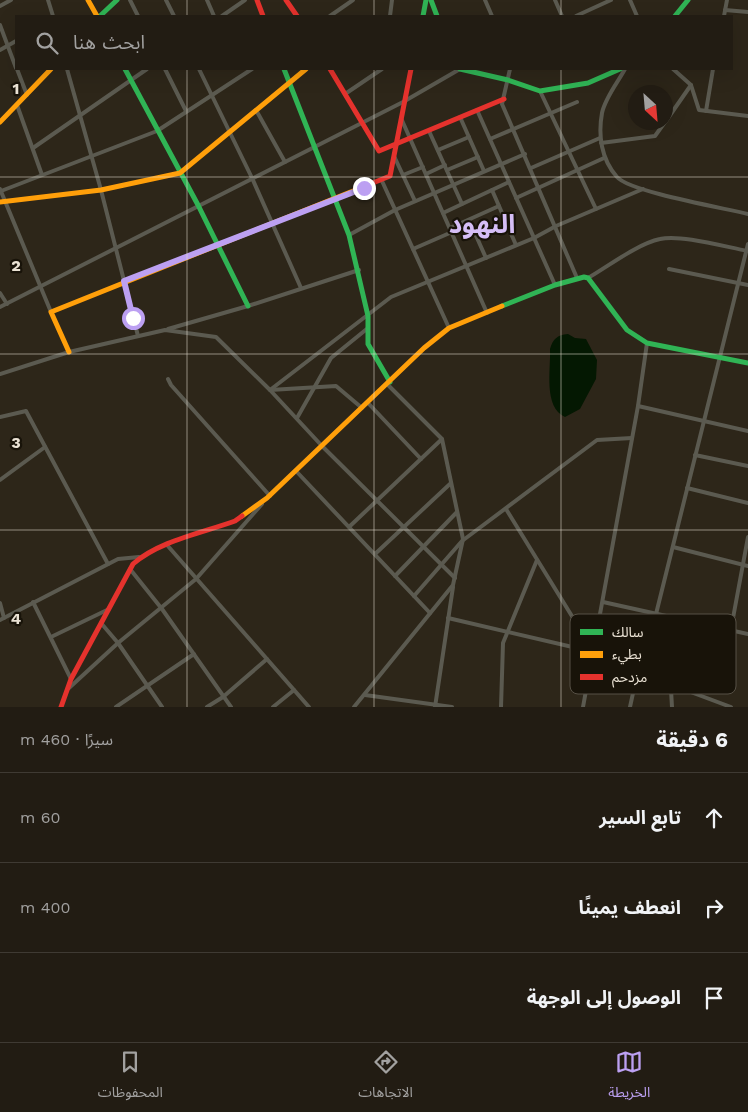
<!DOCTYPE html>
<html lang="ar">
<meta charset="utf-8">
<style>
:root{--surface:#221c13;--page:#2e2921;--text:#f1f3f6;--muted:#a2a1a0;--line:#3f3a33;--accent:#bca0f2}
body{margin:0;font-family:"Work Sans","Noto Sans Arabic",sans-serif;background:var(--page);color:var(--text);direction:rtl}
.compass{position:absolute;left:628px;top:85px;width:45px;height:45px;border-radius:50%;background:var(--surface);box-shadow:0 5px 20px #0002;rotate:154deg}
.stop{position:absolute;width:15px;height:15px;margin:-11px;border:4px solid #bca0f2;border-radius:50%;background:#fff}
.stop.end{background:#bca0f2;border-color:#fff;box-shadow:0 1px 5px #0008}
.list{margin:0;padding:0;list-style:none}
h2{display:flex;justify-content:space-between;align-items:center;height:65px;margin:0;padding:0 20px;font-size:21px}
h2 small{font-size:16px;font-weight:400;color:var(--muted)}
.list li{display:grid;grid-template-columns:32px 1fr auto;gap:15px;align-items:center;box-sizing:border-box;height:90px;padding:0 20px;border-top:1px solid var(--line)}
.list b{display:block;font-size:19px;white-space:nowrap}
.list em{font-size:16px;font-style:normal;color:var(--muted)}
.icon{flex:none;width:28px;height:28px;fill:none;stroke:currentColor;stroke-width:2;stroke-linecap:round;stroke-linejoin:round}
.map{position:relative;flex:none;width:748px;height:707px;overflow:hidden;direction:ltr}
.search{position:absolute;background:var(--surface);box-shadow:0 5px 20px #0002;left:15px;right:15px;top:15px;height:55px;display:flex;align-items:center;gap:12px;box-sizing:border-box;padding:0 18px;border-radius:0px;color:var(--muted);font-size:19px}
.sheet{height:335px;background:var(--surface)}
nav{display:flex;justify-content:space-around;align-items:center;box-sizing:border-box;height:70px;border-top:1px solid var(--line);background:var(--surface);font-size:14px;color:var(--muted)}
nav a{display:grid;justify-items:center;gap:2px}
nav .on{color:var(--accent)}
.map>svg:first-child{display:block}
.water{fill:#041802}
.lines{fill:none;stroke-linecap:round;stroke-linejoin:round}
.street{stroke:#5b5a50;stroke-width:4}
.fast{stroke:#30b455;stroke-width:5}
.slow{stroke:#ff9f0a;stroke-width:5}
.jam{stroke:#e5322d;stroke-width:5}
.route{stroke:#bca0f2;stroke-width:6}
.grid{fill:none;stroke:#eae2d4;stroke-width:1;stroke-opacity:0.55}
.labels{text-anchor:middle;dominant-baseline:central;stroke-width:4.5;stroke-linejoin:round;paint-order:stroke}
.town-label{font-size:26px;font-weight:bold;fill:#d5bef6;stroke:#181309}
.key{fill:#181309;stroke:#575146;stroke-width:1}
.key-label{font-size:14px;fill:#eae2d4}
.grid-label{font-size:16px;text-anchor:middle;font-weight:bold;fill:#eae2d4;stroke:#181309;stroke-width:4.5;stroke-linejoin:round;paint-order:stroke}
</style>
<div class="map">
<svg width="748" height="707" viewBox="0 0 748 707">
<rect width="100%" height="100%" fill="#2d2619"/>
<!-- water -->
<path class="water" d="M568 334 575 338 586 339 597 360 596 379 580 409 565 417C543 407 551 369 550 349 553 339 557 335 568 334Z"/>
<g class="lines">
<!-- street -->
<g class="street">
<path d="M48 0 53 16"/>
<path d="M130 0 138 16"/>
<path d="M166 0 174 16"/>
<path d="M207 0 214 16"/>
<path d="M485 0 492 16"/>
<path d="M555 0 562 16"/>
<path d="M630 0 637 16"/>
<path d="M0 6 11 0"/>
<path d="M725 10 748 12"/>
<path d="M222 16 245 0"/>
<path d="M330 16 353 0"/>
<path d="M390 16 392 0"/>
<path d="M576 16 611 0"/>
<path d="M724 16 727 0"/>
<path d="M0 25 16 68"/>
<path d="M0 50 16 41"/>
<path d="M17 69 27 95"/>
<path d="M67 69 101 190 138 336"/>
<path d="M165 69 186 111"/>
<path d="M199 69 252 178 301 288"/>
<path d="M510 69 502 104 577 278"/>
<path d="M625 69C618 82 605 98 602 113 598 135 601 159 617 177 630 192 724 208 748 214"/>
<path d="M673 69 691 85 699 110 748 116"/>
<path d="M540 91 596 209"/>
<path d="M345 94 382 69"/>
<path d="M17 105 42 175"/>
<path d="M256 110 285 162"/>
<path d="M477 110 555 285"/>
<path d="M706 111 713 69"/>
<path d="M460 117 484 171"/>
<path d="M401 118 487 313"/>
<path d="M666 121 691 85"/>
<path d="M429 131 462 204"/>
<path d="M490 139 577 102"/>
<path d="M601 143 655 136 665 122"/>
<path d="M33 148 147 69"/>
<path d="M438 150 469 137"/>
<path d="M394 156 415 201"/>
<path d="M531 168 600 138"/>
<path d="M447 170 478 157"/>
<path d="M426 174 445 165"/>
<path d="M403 175 423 167"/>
<path d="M382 181 449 328"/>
<path d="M0 189 51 312"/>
<path d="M492 190 516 245"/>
<path d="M1 191 157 131 252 69"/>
<path d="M516 198 604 158"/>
<path d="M443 213 509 182"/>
<path d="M469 220 486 258"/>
<path d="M450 228 499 206"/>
<path d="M349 235 395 210 525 154"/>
<path d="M478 239 508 226"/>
<path d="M413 249 452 232"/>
<path d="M669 269 748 285"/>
<path d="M588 278C609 266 637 244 660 239 680 234 726 247 748 251"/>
<path d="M0 293 7 304"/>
<path d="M0 307 403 102 460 69"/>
<path d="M168 329 248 306 359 270"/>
<path d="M0 374 69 352 165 330 216 337 270 390 336 386 362 408"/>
<path d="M168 379 171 385 270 496"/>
<path d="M368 403 421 459"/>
<path d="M638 406 748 431"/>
<path d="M0 417 26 411 108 564"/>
<path d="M297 418 331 358 368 328"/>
<path d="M695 455 748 466"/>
<path d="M296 471 430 613"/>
<path d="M0 480 45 447"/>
<path d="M687 488 748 503"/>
<path d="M506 509 594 652 662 665 670 672 672 707"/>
<path d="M349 527 442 439"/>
<path d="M167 545 309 707"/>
<path d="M673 547 748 566"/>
<path d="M375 554 451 483"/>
<path d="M130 569 162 609 231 707"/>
<path d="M395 576 457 512"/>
<path d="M455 578 322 446 270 390 391 297 534 238 556 226 643 189"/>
<path d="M414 596 462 541 597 440 632 438"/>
<path d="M33 602 71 679"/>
<path d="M603 602 748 634"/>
<path d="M0 603 4 618"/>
<path d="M448 618 594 652"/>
<path d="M0 620 118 559 139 557"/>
<path d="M101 623 118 643 162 707"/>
<path d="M731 629 748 537"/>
<path d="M51 637 107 610"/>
<path d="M672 685 731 707"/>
<path d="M69 688 118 643 196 579 262 504"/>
<path d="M365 695 452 707"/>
<path d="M116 707 194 654"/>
<path d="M207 707 223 697 267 659"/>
<path d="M273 707 294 690"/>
<path d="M354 707 453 585 463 539 442 439 387 384"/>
<path d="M435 707 453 587"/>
<path d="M501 707 503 643 537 560"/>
<path d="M583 707 638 406 647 343"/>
<path d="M630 707 640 661 656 614 748 244"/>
</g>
<!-- fast -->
<g class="fast">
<path d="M431 0 437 16"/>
<path d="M100 16 117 0"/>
<path d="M423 16 426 0"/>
<path d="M675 16 688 0"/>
<path d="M125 69 198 205 248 306"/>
<path d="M284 69 349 235 368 316V344L390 382"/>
<path d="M460 69 508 80 540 91 588 83 620 69"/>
<path d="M502 306 555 285 584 277 588 278 627 330 647 343 748 363"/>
</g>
<!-- slow -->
<g class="slow">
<path d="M88 0 97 16"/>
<path d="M0 122 51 69"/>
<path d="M0 202 101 190 180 173 306 69"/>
<path d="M69 352 51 312 358 189"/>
<path d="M242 516 267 498 424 348 449 328 502 306"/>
</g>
<!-- jam -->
<g class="jam">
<path d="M257 0 263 16"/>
<path d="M286 0 297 16"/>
<path d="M330 69 379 151 504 99"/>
<path d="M358 189 390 176 411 69"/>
<path d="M61 707 71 679 133 564C159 541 202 533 235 521L242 516"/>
</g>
</g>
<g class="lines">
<!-- route -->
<path class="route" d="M133 318 124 281 364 188"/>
</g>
<!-- grid -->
<path class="grid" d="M187 0V16M374 0V16M561 0V16M187 69V707M374 69V707M561 69V707M0 177H748M0 354H748M0 530H748"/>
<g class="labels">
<!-- town labels -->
<g class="town-label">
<text x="482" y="224">النهود</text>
</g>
</g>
<!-- legend -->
<rect x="570" y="614" width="166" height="80" rx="8" class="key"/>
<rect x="580" y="629" width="23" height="6" fill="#30b455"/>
<rect x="580" y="651" width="23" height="7" fill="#ff9f0a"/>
<rect x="580" y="674" width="23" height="6" fill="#e5322d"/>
<g class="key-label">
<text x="612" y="637">سالك</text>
<text x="612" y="659">بطيء</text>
<text x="612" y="682">مزدحم</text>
</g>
<g class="grid-label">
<text x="16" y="94">1</text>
<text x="16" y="271">2</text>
<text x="16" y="448">3</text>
<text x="16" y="624">4</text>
</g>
</svg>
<svg class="compass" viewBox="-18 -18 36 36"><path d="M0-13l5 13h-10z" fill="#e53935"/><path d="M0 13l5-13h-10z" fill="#a2a1a0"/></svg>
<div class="stop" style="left:133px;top:318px"></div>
<div class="stop end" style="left:364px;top:188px"></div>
<div class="search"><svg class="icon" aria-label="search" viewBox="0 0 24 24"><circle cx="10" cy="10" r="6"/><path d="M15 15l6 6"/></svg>ابحث هنا</div>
</div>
<section class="sheet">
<h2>6 دقيقة<small>سيرًا · 460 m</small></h2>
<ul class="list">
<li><svg class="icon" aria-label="ahead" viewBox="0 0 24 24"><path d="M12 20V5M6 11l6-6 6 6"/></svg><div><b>تابع السير</b></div><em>60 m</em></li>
<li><svg class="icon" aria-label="right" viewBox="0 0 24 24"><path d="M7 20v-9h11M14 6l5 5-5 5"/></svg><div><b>انعطف يمينًا</b></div><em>400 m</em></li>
<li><svg class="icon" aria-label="arrive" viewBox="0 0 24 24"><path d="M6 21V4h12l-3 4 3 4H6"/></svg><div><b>الوصول إلى الوجهة</b></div></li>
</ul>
</section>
<nav>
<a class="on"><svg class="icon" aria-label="map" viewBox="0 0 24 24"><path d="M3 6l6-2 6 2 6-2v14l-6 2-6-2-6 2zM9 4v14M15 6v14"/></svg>الخريطة</a>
<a><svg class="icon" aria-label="directions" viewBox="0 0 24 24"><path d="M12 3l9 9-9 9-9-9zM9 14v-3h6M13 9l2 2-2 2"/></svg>الاتجاهات</a>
<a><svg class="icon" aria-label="saved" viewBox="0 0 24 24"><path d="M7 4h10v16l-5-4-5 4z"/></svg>المحفوظات</a>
</nav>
